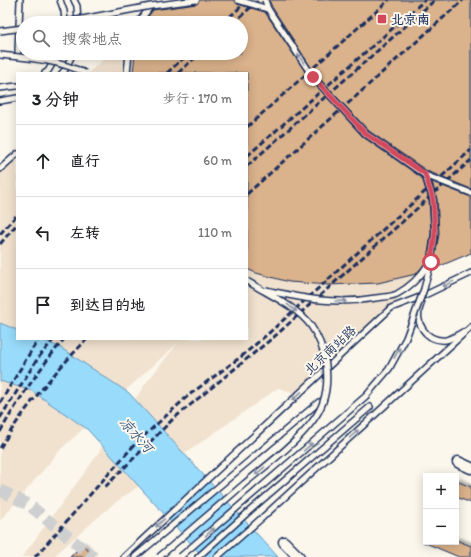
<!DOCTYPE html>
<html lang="zh">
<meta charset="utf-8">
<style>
:root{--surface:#fff;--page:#f6f6f6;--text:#202124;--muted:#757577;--line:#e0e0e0}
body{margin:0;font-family:Itim,"LXGW WenKai TC",sans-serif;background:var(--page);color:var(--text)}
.controls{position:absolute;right:12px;bottom:12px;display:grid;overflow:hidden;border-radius:0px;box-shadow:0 2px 10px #0003}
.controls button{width:36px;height:36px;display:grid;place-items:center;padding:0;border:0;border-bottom:1px solid var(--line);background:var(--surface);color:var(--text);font:20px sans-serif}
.stop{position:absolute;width:12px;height:12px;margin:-9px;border:3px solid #d1495b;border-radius:50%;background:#fff}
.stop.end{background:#d1495b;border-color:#fff;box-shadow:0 1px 4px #0008}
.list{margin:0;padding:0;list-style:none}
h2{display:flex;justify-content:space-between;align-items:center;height:52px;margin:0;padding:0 16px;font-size:17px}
h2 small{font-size:13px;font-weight:400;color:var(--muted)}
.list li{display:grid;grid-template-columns:26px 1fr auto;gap:12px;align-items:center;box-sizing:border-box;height:72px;padding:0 16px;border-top:1px solid var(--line)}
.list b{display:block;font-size:15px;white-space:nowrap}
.list em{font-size:13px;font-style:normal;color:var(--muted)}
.icon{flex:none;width:22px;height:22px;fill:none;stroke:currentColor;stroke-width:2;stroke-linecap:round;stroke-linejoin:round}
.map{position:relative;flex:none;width:471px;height:557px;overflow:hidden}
.search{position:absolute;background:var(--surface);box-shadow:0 2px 10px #0003;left:16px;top:16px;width:232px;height:44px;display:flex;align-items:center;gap:10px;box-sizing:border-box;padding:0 14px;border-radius:22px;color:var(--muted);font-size:15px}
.panel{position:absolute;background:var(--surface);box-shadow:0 2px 10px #0003;left:16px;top:72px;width:232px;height:268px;border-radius:0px}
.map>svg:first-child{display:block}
.built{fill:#f1e2cf}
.water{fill:#99dbfb;stroke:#6796bc}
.building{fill:#dab28b;stroke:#1b2f5e;filter:url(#shadow)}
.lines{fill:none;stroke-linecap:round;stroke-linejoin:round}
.tertiary-tunnel{stroke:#cecfd0;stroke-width:12;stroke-dasharray:12 6;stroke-linecap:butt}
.service-casing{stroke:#1b2f5e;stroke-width:8}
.minor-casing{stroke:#1b2f5e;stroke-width:13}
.service{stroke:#fbf7ec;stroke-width:5}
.minor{stroke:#fbf7ec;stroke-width:10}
.rail{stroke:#1b2f5e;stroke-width:3;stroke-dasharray:6 3;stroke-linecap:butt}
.service-bridge-casing{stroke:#1b2f5e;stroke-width:8;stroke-linecap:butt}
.service-bridge{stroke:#fbf7ec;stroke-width:5}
.oneway{stroke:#8b93a5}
.route{stroke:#d1495b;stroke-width:5}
.poi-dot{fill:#d1495b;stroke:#fbf7ec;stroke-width:1.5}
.labels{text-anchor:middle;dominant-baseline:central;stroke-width:4;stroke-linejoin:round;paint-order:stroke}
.poi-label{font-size:13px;font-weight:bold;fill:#1b2f5e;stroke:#fbf7ec;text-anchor:start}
.street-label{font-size:13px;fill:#1b2f5e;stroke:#fbf7ec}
.water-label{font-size:14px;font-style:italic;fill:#3a5a85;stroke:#fbf7ec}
</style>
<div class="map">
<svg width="471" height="557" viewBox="0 0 471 557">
<defs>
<filter id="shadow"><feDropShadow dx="2.5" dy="-2.5" stdDeviation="1" flood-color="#0004"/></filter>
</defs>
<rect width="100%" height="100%" fill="#fbf7ec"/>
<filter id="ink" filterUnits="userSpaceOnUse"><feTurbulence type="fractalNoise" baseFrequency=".025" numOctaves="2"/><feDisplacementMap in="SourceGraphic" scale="8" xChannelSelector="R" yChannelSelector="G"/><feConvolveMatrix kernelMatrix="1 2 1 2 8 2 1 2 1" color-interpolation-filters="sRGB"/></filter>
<g filter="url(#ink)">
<!-- built -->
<path class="built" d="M169 0H471V233L295 393 278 388 112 505 53 557H22L88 468 146 383 178 343 62 448 0 521V171L17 148V339H247V73H88L111 53H241V23H144Z"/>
<!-- water -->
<path class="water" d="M0 323 17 330V339H40L61 348 129 393 278 557H203L87 429 32 391 0 381Z"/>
<!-- building -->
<g class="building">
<path d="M200 0H234L237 4 265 12 310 79 363 137 422 178 429 200 431 233 427 261 416 274 378 283 328 285 289 282 256 273 247 269V73H133L135 53H241V23H143L153 10 197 4Z"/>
<path d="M269 0H471V189L427 171 369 131 316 75 272 7Z"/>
<path d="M432 182 471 197V253L433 269 439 233 437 199Z"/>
<path d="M456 481 471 487V503L456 497Z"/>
<path d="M456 540 471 546V557H459L423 542H456Z"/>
<path d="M83 545 94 557H70Z"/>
</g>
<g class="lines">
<!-- tertiary-tunnel -->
<path class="tertiary-tunnel" d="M0 490 29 505 93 557"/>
<!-- service casing -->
<g class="service-casing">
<g id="service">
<path d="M60 0 64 11 65 23"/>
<path d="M74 0 77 6 78 23"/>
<path d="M138 23 151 6"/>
<path d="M18 52 20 0"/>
<path d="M45 73 48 71 59 53"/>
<path d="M62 73 65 70 73 53"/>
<path d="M127 73 129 53"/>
<path d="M0 88 17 86"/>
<path d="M0 101 17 98"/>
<path d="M0 169 17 154"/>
<path d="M421 304C413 322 426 342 446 340 451 339 458 335 463 332"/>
<path d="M124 557 391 308 425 295 471 273"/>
<path d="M135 557 319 402"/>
<path d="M198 557 254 507 370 407"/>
<path d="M217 557 263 517 471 327"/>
</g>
</g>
<!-- minor casing -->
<g class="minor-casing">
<g id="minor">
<path d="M458 462 471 468"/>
<path d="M284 542 299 557"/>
</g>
</g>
<!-- service -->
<use href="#service" class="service"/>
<!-- minor -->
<use href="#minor" class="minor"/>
<!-- rail -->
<g class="rail">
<path d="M223 23 248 0"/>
<path d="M233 23 259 0"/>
<path d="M167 73 189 53"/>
<path d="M178 73 200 53"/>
<path d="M247 127 389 0"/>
<path d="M247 156 425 0"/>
<path d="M247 166 435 0"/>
<path d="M247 194 463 0"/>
<path d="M0 234 17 215"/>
<path d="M0 244 17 224"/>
<path d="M0 403 31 351 39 339"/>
<path d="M0 418 38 358 54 339"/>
<path d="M0 432C19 399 40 368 64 339"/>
<path d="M0 448C25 407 54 373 87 339"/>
<path d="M105 487 173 419 275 336 471 160"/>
<path d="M35 557 135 444 189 395 242 356 270 332 471 150"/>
</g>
<!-- service-bridge casing -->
<g class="service-bridge-casing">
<g id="service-bridge">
<path d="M238 0 268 9"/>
<path d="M265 0 268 9 313 77 366 134 425 175 471 193"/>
<path d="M61 23 151 6 196 0"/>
<path d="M0 31 23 28"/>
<path d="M0 55C29 58 58 60 85 73"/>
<path d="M266 290C304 299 336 305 376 298 382 297 391 297 397 294 410 287 420 277 428 265"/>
<path d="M159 557C187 533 216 508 244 484 269 463 313 432 323 402 331 378 326 347 311 326 295 305 269 295 247 281"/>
<path d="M180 557 305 449 366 396 389 369 406 338 424 289 431 262 435 233 433 199 425 175"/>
</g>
</g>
<!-- service-bridge -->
<use href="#service-bridge" class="service-bridge"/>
</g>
<!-- one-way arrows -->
<defs><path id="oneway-shaft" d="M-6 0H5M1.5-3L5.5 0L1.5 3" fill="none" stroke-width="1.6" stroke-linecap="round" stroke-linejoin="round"/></defs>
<g class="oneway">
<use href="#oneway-shaft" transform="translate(301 59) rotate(-123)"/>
<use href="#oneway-shaft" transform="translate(448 284) rotate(154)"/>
<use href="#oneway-shaft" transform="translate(341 301) rotate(-2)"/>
<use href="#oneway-shaft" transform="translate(292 308) rotate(38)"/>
<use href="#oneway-shaft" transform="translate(397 353) rotate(-61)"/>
<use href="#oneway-shaft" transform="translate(297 396) rotate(137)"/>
<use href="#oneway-shaft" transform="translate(354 434) rotate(-42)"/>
<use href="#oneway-shaft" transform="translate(308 447) rotate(-41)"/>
<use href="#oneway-shaft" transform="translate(260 471) rotate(140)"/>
<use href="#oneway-shaft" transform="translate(160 523) rotate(137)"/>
<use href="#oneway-shaft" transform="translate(210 532) rotate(-41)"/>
</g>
</g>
<g class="lines" filter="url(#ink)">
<!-- route -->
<path class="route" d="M313 77 366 134 425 174 433 199 435 233 431 262"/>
</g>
<!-- markers -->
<rect class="poi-dot" x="377" y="14" width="10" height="10" rx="2"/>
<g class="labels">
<!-- poi labels -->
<g class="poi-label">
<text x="391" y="19">北京南</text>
</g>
<!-- street labels -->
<g class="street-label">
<text transform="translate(330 350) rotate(-43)">北京南站路</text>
</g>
<!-- water labels -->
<g class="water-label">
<text transform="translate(136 435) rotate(48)">凉水河</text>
</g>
</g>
</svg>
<div class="controls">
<button>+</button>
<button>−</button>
</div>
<div class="stop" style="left:431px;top:262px"></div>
<div class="stop end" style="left:313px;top:77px"></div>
<div class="search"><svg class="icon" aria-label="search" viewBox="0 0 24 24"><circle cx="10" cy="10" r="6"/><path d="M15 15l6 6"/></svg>搜索地点</div>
<section class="panel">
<h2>3 分钟<small>步行 · 170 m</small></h2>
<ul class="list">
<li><svg class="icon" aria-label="ahead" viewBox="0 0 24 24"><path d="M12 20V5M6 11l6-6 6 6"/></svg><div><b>直行</b></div><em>60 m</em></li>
<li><svg class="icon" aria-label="left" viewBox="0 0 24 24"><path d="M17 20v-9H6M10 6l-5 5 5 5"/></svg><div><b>左转</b></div><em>110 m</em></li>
<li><svg class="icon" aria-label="arrive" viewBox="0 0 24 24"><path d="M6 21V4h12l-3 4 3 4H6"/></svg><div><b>到达目的地</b></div></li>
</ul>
</section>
</div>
